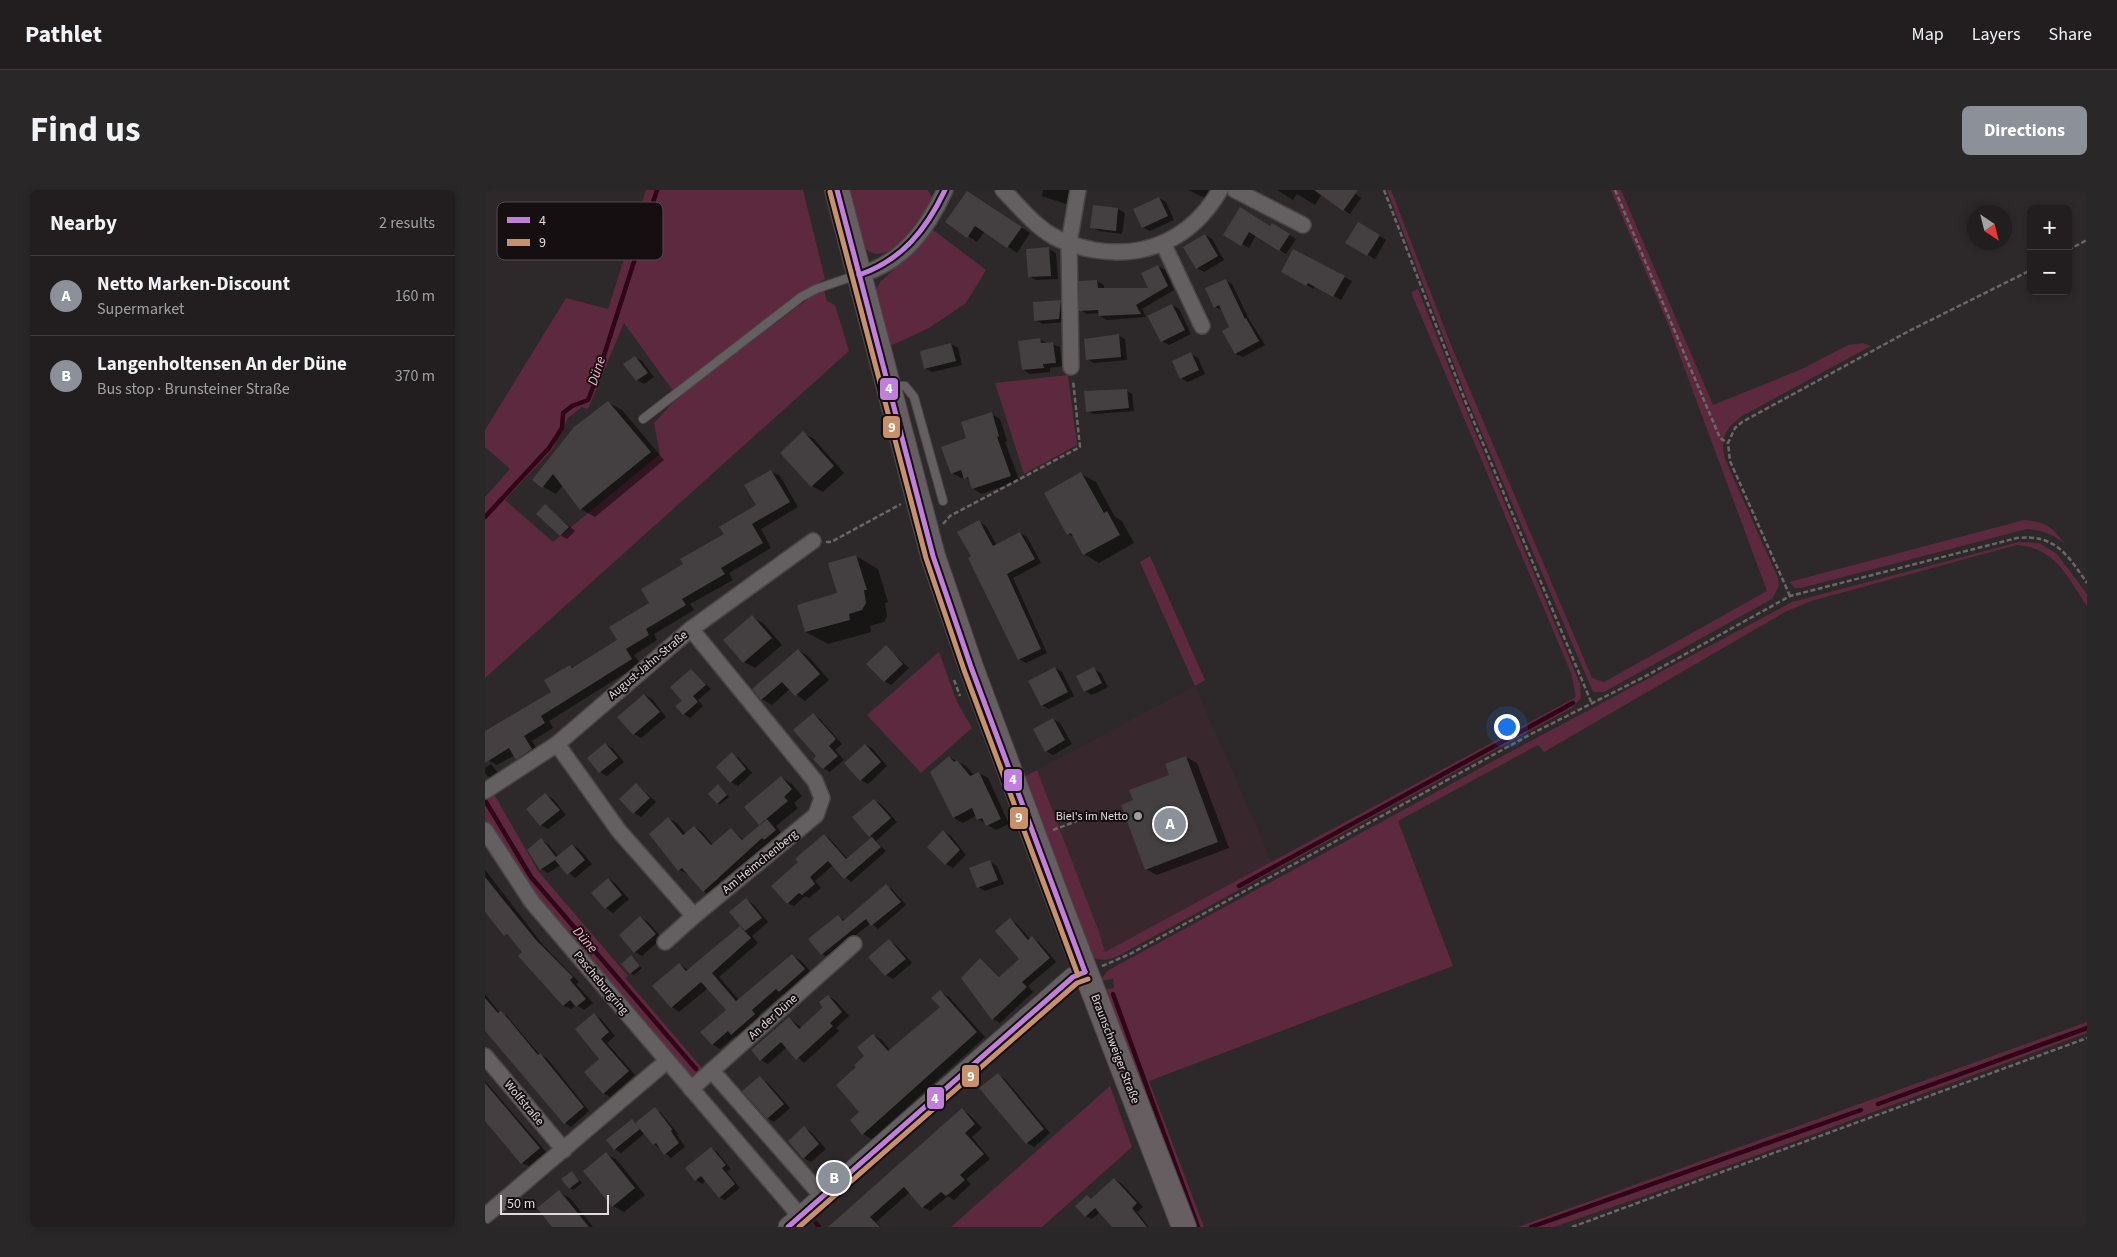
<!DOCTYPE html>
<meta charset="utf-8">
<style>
:root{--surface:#221e1f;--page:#2a2728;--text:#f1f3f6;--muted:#a2a2a4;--line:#3f3c3d;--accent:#8c9099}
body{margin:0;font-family:"Source Sans 3",sans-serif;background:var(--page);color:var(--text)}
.controls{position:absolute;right:15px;top:15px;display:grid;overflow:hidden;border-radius:8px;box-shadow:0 2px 8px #0003}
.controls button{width:45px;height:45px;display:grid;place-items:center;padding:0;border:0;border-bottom:1px solid var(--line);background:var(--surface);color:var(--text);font:25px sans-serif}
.compass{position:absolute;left:1482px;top:15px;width:45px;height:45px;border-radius:50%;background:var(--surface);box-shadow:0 2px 8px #0003;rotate:145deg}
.scale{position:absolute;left:15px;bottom:12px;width:109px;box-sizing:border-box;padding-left:5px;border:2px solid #e2dadc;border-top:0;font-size:14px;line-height:18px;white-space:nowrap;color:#e2dadc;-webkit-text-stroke:4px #150f11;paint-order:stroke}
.you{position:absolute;left:1021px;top:536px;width:18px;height:18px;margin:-12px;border:4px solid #fff;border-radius:50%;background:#1a73e8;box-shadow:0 0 0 8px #1a73e833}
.badge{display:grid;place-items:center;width:32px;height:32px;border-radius:50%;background:var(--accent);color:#fff;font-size:16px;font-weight:700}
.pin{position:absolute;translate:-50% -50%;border:2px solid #fff;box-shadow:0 1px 5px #0006}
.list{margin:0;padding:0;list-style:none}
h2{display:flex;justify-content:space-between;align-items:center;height:65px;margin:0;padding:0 20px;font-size:21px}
h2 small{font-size:16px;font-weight:400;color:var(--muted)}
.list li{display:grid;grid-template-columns:32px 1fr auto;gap:15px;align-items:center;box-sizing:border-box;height:80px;padding:0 20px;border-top:1px solid var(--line)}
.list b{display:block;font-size:19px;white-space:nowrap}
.list p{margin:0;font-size:16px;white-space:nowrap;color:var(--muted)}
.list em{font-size:16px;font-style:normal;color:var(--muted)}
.map{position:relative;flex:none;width:1602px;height:1037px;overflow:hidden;border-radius:8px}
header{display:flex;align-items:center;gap:30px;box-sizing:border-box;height:70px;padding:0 25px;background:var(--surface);border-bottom:1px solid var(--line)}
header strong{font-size:24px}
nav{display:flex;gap:28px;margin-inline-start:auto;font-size:18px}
.intro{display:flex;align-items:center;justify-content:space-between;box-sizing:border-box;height:120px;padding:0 30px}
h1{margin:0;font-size:35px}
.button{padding:12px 22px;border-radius:8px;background:var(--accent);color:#fff;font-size:18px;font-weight:700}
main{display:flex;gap:30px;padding:0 30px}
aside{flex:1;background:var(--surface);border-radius:8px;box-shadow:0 2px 8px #0003}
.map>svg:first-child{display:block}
.built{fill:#38282d}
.green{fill:#5d293e}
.shadow{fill:#0007}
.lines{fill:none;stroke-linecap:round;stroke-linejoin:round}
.stream{stroke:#310418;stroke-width:4.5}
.building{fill:#443f41}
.service-casing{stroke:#4b4546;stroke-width:10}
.minor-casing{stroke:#4b4546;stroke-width:18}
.tertiary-casing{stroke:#4b4546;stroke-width:21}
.primary-casing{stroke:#4b4546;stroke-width:26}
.path{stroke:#6b6668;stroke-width:2.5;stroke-dasharray:5 2.5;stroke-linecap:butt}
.service{stroke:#646061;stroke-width:8}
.minor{stroke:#646061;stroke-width:15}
.tertiary{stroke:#646061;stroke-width:19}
.primary{stroke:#665e60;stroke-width:24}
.bus-1-casing{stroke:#150f11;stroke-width:9}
.bus-2-casing{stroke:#150f11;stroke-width:9}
.bus-1{stroke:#c07fdc;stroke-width:5}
.bus-2{stroke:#c7916a;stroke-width:5}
.poi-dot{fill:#a39c9d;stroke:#150f11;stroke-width:2}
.labels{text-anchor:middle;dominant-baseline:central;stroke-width:4;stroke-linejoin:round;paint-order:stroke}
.street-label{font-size:12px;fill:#e2dadc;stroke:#150f11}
.poi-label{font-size:12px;fill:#e2dadc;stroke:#150f11;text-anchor:end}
.water-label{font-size:14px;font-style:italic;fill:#f5b2c8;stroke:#150f11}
.key{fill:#150f11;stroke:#524c4e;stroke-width:1}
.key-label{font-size:14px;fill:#e2dadc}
.line-badge{stroke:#150f11;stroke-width:2}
.badge-label{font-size:14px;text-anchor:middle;font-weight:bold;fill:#fff}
</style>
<header>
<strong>Pathlet</strong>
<nav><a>Map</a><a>Layers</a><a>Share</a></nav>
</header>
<div class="intro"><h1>Find us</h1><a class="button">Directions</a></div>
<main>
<aside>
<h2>Nearby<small>2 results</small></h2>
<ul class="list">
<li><span class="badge">A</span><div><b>Netto Marken-Discount</b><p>Supermarket</p></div><em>160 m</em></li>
<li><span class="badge">B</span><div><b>Langenholtensen An der Düne</b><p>Bus stop · Brunsteiner Straße</p></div><em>370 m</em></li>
</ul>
</aside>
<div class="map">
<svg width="1602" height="1037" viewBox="0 0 1602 1037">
<rect width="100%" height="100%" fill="#2d2829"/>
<!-- built -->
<path class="built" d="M710 496 787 672 619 763 618 753 552 580Z"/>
<!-- green -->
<g class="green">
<path d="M161 0H318L340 89 316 103 188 201 139 133 103 219 97 217 83 228 67 260 20 310 68 352 175 264 169 233 193 207 324 108 339 100 342 111 350 115 364 161 0 488V307L25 279 0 257V240L81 108 123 119Z"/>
<path d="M360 0H443L447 8C436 29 399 89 375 52 367 40 364 14 360 0Z"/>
<path d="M902 0H906L966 155 1107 488 1119 492 1282 401 1183 134 1126 0H1136L1228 215 1317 179 1363 155 1378 153 1386 156 1257 226C1240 238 1235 249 1240 269L1293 388 1294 396 1287 409 1119 502H1108L983 211Z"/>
<path d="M447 39 501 80 481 113 444 138 403 157 388 104 396 91 431 60Z"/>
<path d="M933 99 983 225 1095 494 1096 508 1087 518 631 767 620 770 607 768 537 588 552 580 614 742 620 762 1091 507 1086 483 926 102Z"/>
<path d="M583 185 592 255 539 284 510 193Z"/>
<path d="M1539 330C1562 332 1566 336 1580 354 1568 344 1557 340 1542 339L1316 398H1310L1304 392Z"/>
<path d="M1534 352 1554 353 1572 364 1602 404V416C1582 387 1571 358 1532 355L1326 411 1300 422 1059 562 1053 555 913 631 968 776 664 891 719 1037H707L618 803 622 799 629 798 628 789 615 791 622 781 1023 563 1307 412Z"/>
<path d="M665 366 720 490 710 496 655 372Z"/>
<path d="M454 462 472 512 487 538 436 583 382 525Z"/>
<path d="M9 604 53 681 143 786 140 788 217 878 204 888 42 697 0 630V612Z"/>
<path d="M1602 832V843L1188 996 1069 1037H1033Z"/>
<path d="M625 896 647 957 557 1037H466Z"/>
</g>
<!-- shadow -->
<g class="shadow">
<path d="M558 0H587L584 15 557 6Z"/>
<path d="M703 0H724L720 8Z"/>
<path d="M792 0H865L876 8 865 24 837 4 830 15 812 4 808 10Z"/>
<path d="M492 8 545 43 532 63 500 41 492 52 483 46Z"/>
<path d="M674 8 681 12 689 30 665 41 658 37Z"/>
<path d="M609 16 633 19 640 23 637 44 614 41 607 37Z"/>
<path d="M755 19 790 40 787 34 811 49 801 64 771 45 764 58 740 44Z"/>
<path d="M873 33 901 50 890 69 862 52Z"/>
<path d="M720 45 727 49 739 70 719 82 712 78Z"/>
<path d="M564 59 571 63 573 89 551 90 544 86Z"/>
<path d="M809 61 867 91 856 110 830 95 829 99 797 82Z"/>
<path d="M673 76 680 80 689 100 657 119 661 127 622 130 615 126V123L602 124 596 120 612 91 619 95V100H665Z"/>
<path d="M741 90 747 94 765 131 780 155 758 167 751 164 739 141 746 138 737 120 730 117Z"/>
<path d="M575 111 582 115 581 132 558 134 551 130Z"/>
<path d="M687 115 694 119 706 144 684 155 677 151 662 127Z"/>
<path d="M634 146 640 149 642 170 609 173 602 169Z"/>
<path d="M555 150 575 157 577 176 565 178V182L545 184 538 180Z"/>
<path d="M466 154 473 158 477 175 447 182 440 178Z"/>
<path d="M706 164 713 168 720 184 703 192 696 188Z"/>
<path d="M150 167 157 171 169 187 159 194 152 190 140 174Z"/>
<path d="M641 200 647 204 649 221 608 224 603 221Z"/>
<path d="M124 213 137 220 179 270 110 327 96 319 78 295 71 304 57 296Z"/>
<path d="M506 224 515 229 522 251 520 252 534 290 497 304 488 299 486 291 480 287 476 288 467 283 482 249Z"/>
<path d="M318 243 329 249 359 283 338 302 327 296Z"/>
<path d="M286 281 295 286 313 317 276 339 286 358 244 383 248 390 205 414 209 420 169 444 172 450 149 465 155 474 64 531 68 538 47 551 55 564 41 574 30 565 12 575 3 570 0 565V542L68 503 85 476 89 478 134 450 200 374 240 345 273 315Z"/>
<path d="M596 284 611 292 630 327 637 331 649 353 614 373 599 364 591 348 583 344Z"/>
<path d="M60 316 90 341 82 349 75 345Z"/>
<path d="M494 332 501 336 512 356 535 343 542 347 556 373 528 388 562 463 541 473 534 469Z"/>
<path d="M371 366 393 379 403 412 400 413 402 426 399 432 385 436 386 442 343 454 321 442 353 404Z"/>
<path d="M267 427 278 433 297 455 270 478 259 472Z"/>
<path d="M401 457 424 478 406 495 399 491Z"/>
<path d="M313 460 323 466 344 490 320 511 305 499 287 515 277 509 269 499Z"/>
<path d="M570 478 577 482 589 506 564 519 557 515Z"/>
<path d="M609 479 616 483 623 497 607 505 600 501Z"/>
<path d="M206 481 226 499 213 510 218 516 205 528 199 524Z"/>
<path d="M160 505 167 509 181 527 156 548 149 544Z"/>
<path d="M328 525 335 529 357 554 350 560 359 570 345 582 338 578 333 566Z"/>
<path d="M568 529 575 533 587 554 568 565 561 561Z"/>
<path d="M120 554 127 558 139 572 122 586 115 582Z"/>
<path d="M381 555 388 559 402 576 383 594 376 590Z"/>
<path d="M247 564 254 568 267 583 253 596 246 592Z"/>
<path d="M464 567 481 576 489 585 494 583 503 588 524 634 511 640 493 629 492 625 478 633 469 628Z"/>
<path d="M701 567 712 573 744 658 672 685 661 679 650 611 686 586Z"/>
<path d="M6 574 14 584 6 589 0 583V578Z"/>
<path d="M296 587 307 594 317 606 309 613 313 618 291 636 298 645 287 654 285 652 226 706 218 701 203 684 194 680 184 629 192 633 201 644 209 637 217 642 228 655 246 639 259 650 277 635Z"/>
<path d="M151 594 171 612 156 627 149 623Z"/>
<path d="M234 596 244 607 235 614 232 613Z"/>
<path d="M61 605 68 609 81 625 63 639 56 635Z"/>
<path d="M389 610 396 614 412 632 391 651 401 661 366 692 348 675 330 691 336 698 324 708 320 706 309 716 303 713 315 672 339 645 345 649 363 669 388 647 385 646Z"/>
<path d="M459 642 466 646 481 665 468 678 461 674Z"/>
<path d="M56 650 63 654 73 666 87 655 94 659 107 674 90 688 76 675 63 683 56 679Z"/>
<path d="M505 672 512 676 519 694 500 701 493 697Z"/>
<path d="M0 680 58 755 94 792 91 794 108 813 99 820 91 815 86 819 78 815 39 762 0 722Z"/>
<path d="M123 689 130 693 144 709 128 723 121 718 108 703Z"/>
<path d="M401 696 407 699 421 715 393 739 386 733 343 767 337 764 353 727 360 730Z"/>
<path d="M261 710 268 714 283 732 267 746 273 753 234 787 254 810 307 766 315 770 328 784 302 806 298 804 274 825 277 828 254 848 250 846 235 859 227 854 242 820 223 798 194 822 187 817 194 774 203 780 256 737 261 740Z"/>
<path d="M156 728 163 732 177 748 157 766 150 762Z"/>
<path d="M525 730 532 734 545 749 547 748 554 752 571 772 543 796 548 802 515 833 508 829 496 769 515 787 535 769Z"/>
<path d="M404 751 411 755 427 773 408 789 401 785Z"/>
<path d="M146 767 157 778 149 785 145 783Z"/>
<path d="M455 802 464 807 500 847 387 949 378 944 373 878 381 867 388 845 397 850 405 860 456 817Z"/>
<path d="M0 804 15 823 22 826 55 865 62 868 104 921 86 937 80 933 0 841Z"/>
<path d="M343 806 350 810 364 826 351 838 354 841 319 873 302 857 283 874 276 870 304 828 317 838 340 817Z"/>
<path d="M109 825 116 829 130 846 122 853 150 885 125 907 118 903Z"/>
<path d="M513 885 520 889 565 943 549 957 542 953Z"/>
<path d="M275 888 282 892 305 918 289 932 282 928Z"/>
<path d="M0 891 61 962 44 976 37 973 0 929Z"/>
<path d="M170 919 176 923 193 944 192 945 200 957 186 968 169 954 160 943 136 963 130 959 147 930 152 933Z"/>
<path d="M477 920 484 924 497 938 487 947 505 969 481 989 486 994 469 1010 463 1006 445 1021 438 1017 425 1002 391 1032 396 1037H351Z"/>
<path d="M319 938 326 942 341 959 326 972 319 968Z"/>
<path d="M226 958 232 962 246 979 242 982 255 998 240 1010 234 1007 221 990 217 994 211 990Z"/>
<path d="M121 964 132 970 160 1005 139 1022 128 1016Z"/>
<path d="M87 983 97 993 88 1000 85 998Z"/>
<path d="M630 989 636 993 658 1017 652 1022 664 1037H629L615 1022 607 1029 601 1026 602 1007 607 1010Z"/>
<path d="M74 1002 85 1008 108 1037H69Z"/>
</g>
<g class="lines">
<!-- stream -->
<g class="stream">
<path d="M0 327 64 258 77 238 78 223 87 216 103 210 112 187 172 0"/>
<path d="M1 612 46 687 211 879"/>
<path d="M754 696 1088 513"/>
<path d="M628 804 713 1037"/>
<path d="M1393 914 1602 838"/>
<path d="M331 1033 334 1037"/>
<path d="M1046 1037 1376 920"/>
</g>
</g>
<!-- building -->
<g class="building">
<path d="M829 0H873L858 21Z"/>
<path d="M482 1 537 37 522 58 490 36 482 48 460 32Z"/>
<path d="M674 7 683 26 657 38 648 19Z"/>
<path d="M608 15 633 18 631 41 605 38Z"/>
<path d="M755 17 785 36 787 33 805 44 794 61 764 42 756 56 738 45Z"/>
<path d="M873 32 895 45 882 66 860 53Z"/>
<path d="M720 44 733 66 711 79 698 57Z"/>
<path d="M564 57 566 86 543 87 541 59Z"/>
<path d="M808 59 860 86 848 107 823 93 821 96 796 82Z"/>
<path d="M673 75 683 96 651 115 656 124 614 126 613 120 594 121V91L612 90 613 98H663L656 83Z"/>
<path d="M741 89 760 129 761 128 774 151 750 164 737 141 744 137 734 115 729 118 720 98Z"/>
<path d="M576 110 574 129 549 131 548 112Z"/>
<path d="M687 114 700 140 676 152 662 126Z"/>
<path d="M634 144 636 167 601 170 599 149Z"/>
<path d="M555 148 556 153 568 152 571 173 558 174 559 178 537 180 533 151Z"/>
<path d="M466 153 471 171 439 179 435 161Z"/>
<path d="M706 162 714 180 695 189 687 171Z"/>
<path d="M150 166 163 183 151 191 138 174Z"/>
<path d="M642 199 644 218 601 222 599 201Z"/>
<path d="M123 211 166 262 95 320 68 284 57 298 47 290 89 237Z"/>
<path d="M507 222 514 246 512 247 526 286 487 299 483 287 479 289 476 280 466 284 456 257 481 248 476 232Z"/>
<path d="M318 241 349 276 326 297 295 263Z"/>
<path d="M286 280 305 312 267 334 278 353 236 378 240 384 197 409 201 415 161 439 164 445 141 459 147 469 56 526 60 533 39 546 47 559 31 570 24 558 0 573V541L66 502 59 490 85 475 87 478 132 450 124 437 164 413 156 399 198 374 195 369 239 344 234 337 271 315 259 295Z"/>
<path d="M596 282 619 323 622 321 635 345 598 365 586 343 582 345 559 303Z"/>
<path d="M60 314 84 337 75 346 51 324Z"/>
<path d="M494 330 508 356 535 342 550 369 522 384 556 459 533 470 483 368 486 366 472 342Z"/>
<path d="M371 365 382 400H379L381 413 377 420 364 424 365 430 320 442 312 415 352 403 343 373Z"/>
<path d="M267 425 287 448 258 473 238 450Z"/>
<path d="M401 455 418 474 399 492 381 474Z"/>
<path d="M313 459 335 484 310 506 297 492 276 510 267 499Z"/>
<path d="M570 477 583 502 556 516 543 491Z"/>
<path d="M609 477 617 493 599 502 591 486Z"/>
<path d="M206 479 221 495 208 506 213 512 198 525 190 516 197 511 185 497Z"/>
<path d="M159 504 175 522 148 545 132 527Z"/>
<path d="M328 523 351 549 344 556 353 566 338 579 328 569 331 566 308 540Z"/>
<path d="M568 528 580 550 560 562 548 539Z"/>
<path d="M120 553 133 568 114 583 102 568Z"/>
<path d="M380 554 396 572 375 591 359 573Z"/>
<path d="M247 562 261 579 245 593 231 577Z"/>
<path d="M464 566 469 572 472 570 485 586 494 582 516 629 501 636 497 628 492 630 487 618 468 628 445 582Z"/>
<path d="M701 566 733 652 660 680 636 615 648 610 644 600 684 585 680 574Z"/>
<path d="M296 586 307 599 299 607 303 611 274 635 259 617Z"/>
<path d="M151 593 165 608 148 624 134 609Z"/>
<path d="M233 594 242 605 232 614 223 604Z"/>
<path d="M60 603 75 620 55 636 41 619Z"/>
<path d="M389 609 406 628 384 647 367 627Z"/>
<path d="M183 627 198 645 209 636 226 655 246 638 257 650 282 629 291 640 279 650 277 648 218 702 197 678 193 681 164 644Z"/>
<path d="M458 640 475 660 460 675 442 657Z"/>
<path d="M339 644 361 669 387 647 396 657 359 689 343 671 325 687 330 694 317 705 314 703 302 714 286 696 313 672 310 669Z"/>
<path d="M56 648 71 667 87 654 100 670 82 685 70 670 55 680 42 660Z"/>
<path d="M505 670 513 690 492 698 484 678Z"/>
<path d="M0 687 51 750 88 787 85 790 101 809 91 817 85 810 78 816 33 766 37 762 22 744 19 746 0 722Z"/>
<path d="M123 688 137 705 120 719 106 703Z"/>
<path d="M401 694 416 712 386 736 381 729 336 765 323 749 353 725 358 731Z"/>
<path d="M261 708 277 728 260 741 244 722Z"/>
<path d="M155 726 171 744 149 763 134 745Z"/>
<path d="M525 728 543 750 547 746 565 768 537 792 542 797 507 830 476 788 495 768 514 787 534 769 510 741Z"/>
<path d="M255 736 266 748 227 783 251 811 307 764 320 779 294 802 291 799 267 820 270 824 246 845 243 841 227 855 215 842 241 820 216 792 186 818 167 796 194 773 201 781Z"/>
<path d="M404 749 421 769 400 786 383 767Z"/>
<path d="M146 765 155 776 145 784 136 774Z"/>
<path d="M455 800 492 842 377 945 365 930 374 922 351 895 371 877 369 875 379 866 372 857 388 844 403 861 455 817 446 808Z"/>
<path d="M343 805 357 822 345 833 348 836 311 870 296 852 275 871 266 860 304 827 314 839 338 817 334 812Z"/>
<path d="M0 808 13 823 16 821 25 831 53 865 55 863 99 917 79 934 0 841Z"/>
<path d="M109 823 124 842 116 849 144 881 118 904 99 882 114 869 90 839Z"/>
<path d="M513 883 559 939 541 954 494 898Z"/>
<path d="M275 886 299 914 282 929 257 901Z"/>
<path d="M0 893 55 958 36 974 0 931Z"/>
<path d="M170 917 187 939 186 941 194 953 179 965 171 953 168 955 150 933Z"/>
<path d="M477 918 490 934 480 943 499 964 475 985 480 990 465 1003 461 1006 456 1002 437 1018 419 997 385 1027 395 1037H343Z"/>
<path d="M147 929 155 939 129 960 121 950Z"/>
<path d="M319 936 334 954 318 969 303 951Z"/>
<path d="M226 957 241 975 237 978 250 994 234 1008 216 986 210 991 200 978Z"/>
<path d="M121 962 150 998 127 1017 98 981Z"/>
<path d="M87 981 94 991 84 999 76 989Z"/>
<path d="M629 988 652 1013 647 1018 662 1037H627L610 1018 600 1027 590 1016 602 1005 606 1009Z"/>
<path d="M74 1000 104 1037H67L52 1018Z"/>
</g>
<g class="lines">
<!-- service casing -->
<g class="service-casing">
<g id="service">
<path d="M407 196H420L429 207 458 311"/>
<path d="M158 229 316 107 331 99 372 85"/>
</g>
</g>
<!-- minor casing -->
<g class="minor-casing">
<g id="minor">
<path d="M518 0C532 14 546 32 563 43 576 52 593 57 609 60 663 69 708 47 735 0"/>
<path d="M750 0 818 35"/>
<path d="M678 53 717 136"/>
<path d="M374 85C417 73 442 40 460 0"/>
<path d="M586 177 584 53 593 0"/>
<path d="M72 554 134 641 209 726 331 625 337 608 330 591 206 439"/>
<path d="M0 601 72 554 206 439 328 351"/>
<path d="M0 640 47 712 315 1026"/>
<path d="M180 752 209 726"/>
<path d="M0 866 79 960"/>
<path d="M227 881 337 1006"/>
<path d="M206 899 369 754"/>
<path d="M0 1026 182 871"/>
</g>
</g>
<!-- tertiary casing -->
<g class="tertiary-casing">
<path id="tertiary" d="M303 1037 588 787 600 782"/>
</g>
<!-- primary casing -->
<g class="primary-casing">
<path id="primary" d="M352 0 448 366 486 477 570 702 699 1037"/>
</g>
<!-- path -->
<g class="path">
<path d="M899 0 981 213 1107 514"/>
<path d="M1130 0 1235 248 1243 253"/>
<path d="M1583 60 1602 50"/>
<path d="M458 334 465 326 595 257 588 190"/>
<path d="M341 352H346L416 314"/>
<path d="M1305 406 1245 271 1243 253 1250 238 1257 232 1424 141 1546 80"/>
<path d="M469 490 475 506"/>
<path d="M568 640 592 631"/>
<path d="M617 776 645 764 1048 543 1159 487 1305 406 1532 348C1570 344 1582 364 1602 393"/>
<path d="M1087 1037 1602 848"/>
</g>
<!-- service -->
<use href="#service" class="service"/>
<!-- minor -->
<use href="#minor" class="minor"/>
<!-- tertiary -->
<use href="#tertiary" class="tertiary"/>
<!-- primary -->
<use href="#primary" class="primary"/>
<!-- bus-1 casing -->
<g class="bus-1-casing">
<g id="bus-1">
<path d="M352 0 448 366 486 477 600 782"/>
<path d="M374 85C417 70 441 40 460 0"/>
<path d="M303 1037 588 787 600 782"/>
</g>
</g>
<!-- bus-2 casing -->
<g class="bus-2-casing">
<g id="bus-2">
<path d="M345 2 441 368 479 480 593 785"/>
<path d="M314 1037 592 793 603 789"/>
</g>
</g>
<!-- bus-1 -->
<use href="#bus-1" class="bus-1"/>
<!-- bus-2 -->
<use href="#bus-2" class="bus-2"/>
</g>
<!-- markers -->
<circle class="poi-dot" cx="653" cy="626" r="5"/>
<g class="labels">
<!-- street labels -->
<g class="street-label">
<text transform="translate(163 475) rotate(-40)">August-Jahn-Straße</text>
<text transform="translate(275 672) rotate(-39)">Am Heimchenberg</text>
<text transform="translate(116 793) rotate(50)">Pascheburgring</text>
<text transform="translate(288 827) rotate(-42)">An der Düne</text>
<text transform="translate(630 859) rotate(69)">Braunschweiger Straße</text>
<text transform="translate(39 913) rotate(50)">Wolfstraße</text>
</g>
<!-- poi labels -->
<g class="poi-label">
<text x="643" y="626">Biel's im Netto</text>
</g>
<!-- water labels -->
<g class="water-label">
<text transform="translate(112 181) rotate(-72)">Düne</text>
<text transform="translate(100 750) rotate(49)">Düne</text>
</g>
</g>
<!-- legend -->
<rect x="12" y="12" width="166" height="58" rx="8" class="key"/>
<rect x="22" y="27" width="23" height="6" fill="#c07fdc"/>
<rect x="22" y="49" width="23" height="7" fill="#c7916a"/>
<g class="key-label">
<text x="54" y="35">4</text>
<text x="54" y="57">9</text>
</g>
<g class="line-badge">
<rect x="394" y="187" width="20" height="24" rx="5" fill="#c07fdc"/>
<rect x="397" y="225" width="19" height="24" rx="5" fill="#c7916a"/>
<rect x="518" y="578" width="20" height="24" rx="5" fill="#c07fdc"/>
<rect x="524" y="616" width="20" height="24" rx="5" fill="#c7916a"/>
<rect x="476" y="874" width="19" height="24" rx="5" fill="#c7916a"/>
<rect x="441" y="896" width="19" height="24" rx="5" fill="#c07fdc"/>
</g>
<g class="badge-label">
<text x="404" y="203">4</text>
<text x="407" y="242">9</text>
<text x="528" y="594">4</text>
<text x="534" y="632">9</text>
<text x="486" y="891">9</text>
<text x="450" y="913">4</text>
</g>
</svg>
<div class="controls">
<button>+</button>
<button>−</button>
</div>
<svg class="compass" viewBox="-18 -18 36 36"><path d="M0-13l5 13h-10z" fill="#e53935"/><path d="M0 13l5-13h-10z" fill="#a2a2a4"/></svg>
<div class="scale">50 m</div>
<div class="you"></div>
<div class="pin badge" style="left:685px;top:634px">A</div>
<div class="pin badge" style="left:349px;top:988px">B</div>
</div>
</main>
